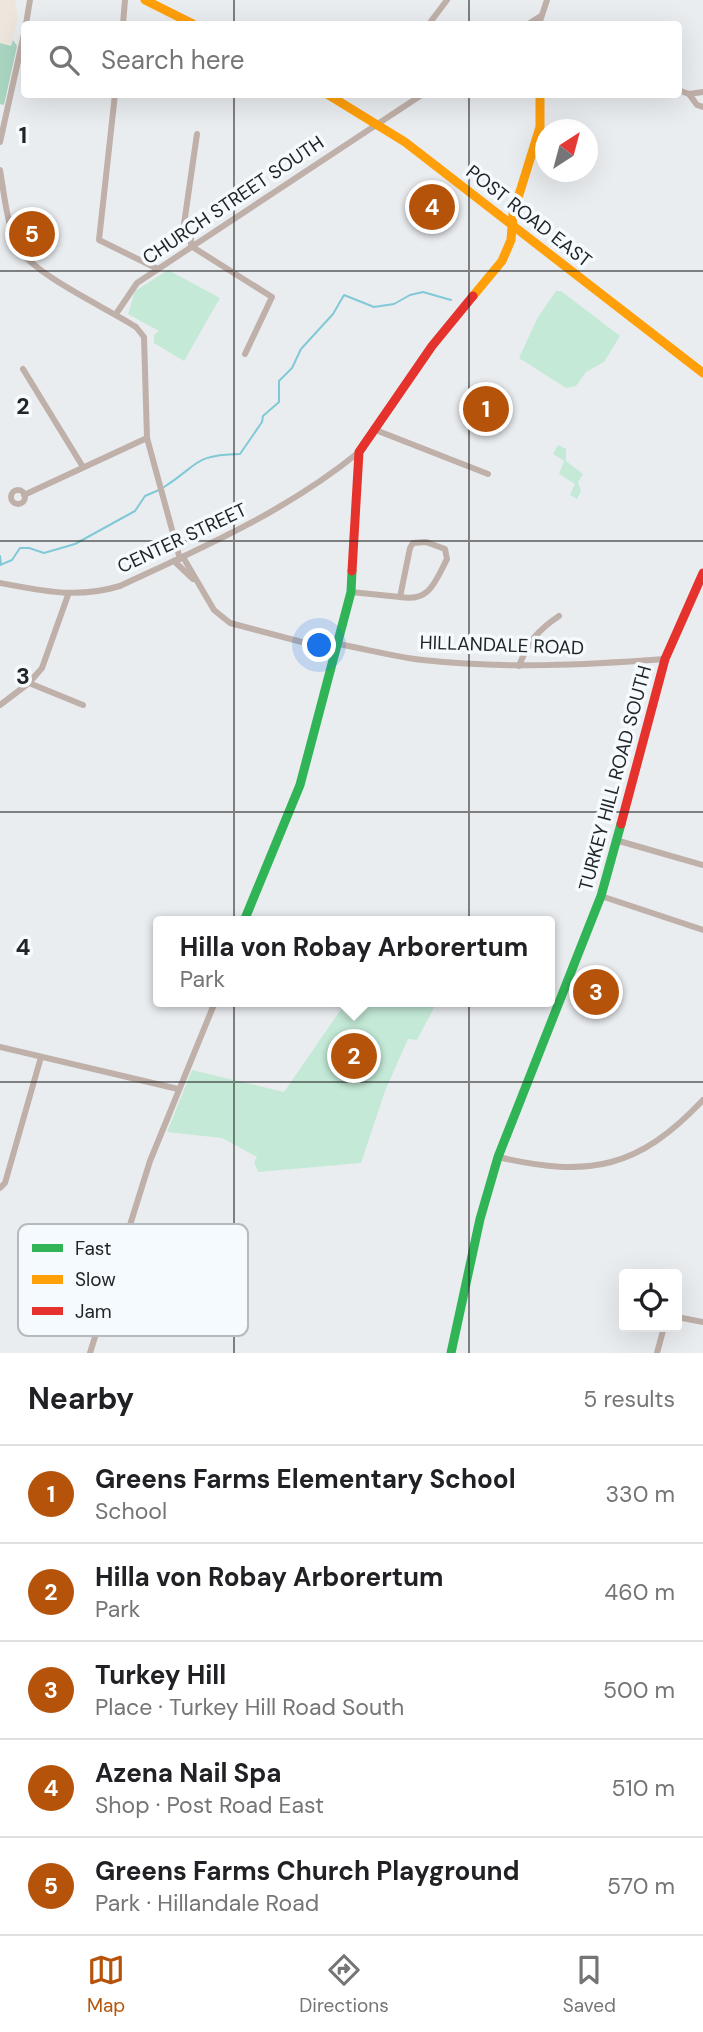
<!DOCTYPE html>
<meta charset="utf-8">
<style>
:root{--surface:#fff;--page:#f2f2f2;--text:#202124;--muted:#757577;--line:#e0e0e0;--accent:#b45309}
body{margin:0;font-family:"DM Sans",sans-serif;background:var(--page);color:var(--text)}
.controls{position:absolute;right:21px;bottom:21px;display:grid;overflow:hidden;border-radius:7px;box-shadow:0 7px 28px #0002}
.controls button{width:63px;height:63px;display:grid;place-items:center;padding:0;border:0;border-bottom:2px solid var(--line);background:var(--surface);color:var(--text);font:35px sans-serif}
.compass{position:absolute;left:535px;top:119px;width:63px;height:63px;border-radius:50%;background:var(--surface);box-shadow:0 7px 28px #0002;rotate:36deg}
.you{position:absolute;left:320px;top:646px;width:24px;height:24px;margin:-18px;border:5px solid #fff;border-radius:50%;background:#1a73e8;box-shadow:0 0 0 10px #1a73e833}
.badge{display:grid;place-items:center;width:46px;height:46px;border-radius:50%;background:var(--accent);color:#fff;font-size:23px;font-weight:700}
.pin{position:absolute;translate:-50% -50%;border:4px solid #fff;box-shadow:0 2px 7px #0006}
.popup{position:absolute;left:153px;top:916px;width:402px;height:91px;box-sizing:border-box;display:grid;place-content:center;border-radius:7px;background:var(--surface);filter:drop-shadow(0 2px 5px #0005);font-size:23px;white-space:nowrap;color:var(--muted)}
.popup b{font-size:26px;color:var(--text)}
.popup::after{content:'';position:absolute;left:50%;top:100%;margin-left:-14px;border:14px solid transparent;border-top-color:var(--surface)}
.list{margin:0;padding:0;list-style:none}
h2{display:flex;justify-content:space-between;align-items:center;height:91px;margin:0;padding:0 28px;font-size:30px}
h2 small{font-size:23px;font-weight:400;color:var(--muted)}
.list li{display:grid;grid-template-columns:46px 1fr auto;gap:21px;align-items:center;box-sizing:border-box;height:98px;padding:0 28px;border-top:2px solid var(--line)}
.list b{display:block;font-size:26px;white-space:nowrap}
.list p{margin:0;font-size:23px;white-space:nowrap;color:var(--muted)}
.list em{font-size:23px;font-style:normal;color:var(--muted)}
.icon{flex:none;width:38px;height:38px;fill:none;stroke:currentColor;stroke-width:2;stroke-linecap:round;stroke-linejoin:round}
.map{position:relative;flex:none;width:703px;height:1353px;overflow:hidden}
.search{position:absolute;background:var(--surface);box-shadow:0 7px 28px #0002;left:21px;right:21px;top:21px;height:77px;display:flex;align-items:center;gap:18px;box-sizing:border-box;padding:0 24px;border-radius:7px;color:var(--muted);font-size:26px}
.sheet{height:581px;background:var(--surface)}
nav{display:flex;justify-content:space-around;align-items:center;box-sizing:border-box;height:98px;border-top:2px solid var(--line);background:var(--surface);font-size:19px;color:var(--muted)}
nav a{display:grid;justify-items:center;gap:4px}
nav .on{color:var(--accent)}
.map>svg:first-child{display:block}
.industrial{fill:#ece6dd}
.green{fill:#c4ead7}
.forest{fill:#a9d5c1}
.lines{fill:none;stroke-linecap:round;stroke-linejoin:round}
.stream{stroke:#81c9d7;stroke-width:2}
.street{stroke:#bfb0a9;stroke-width:6}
.fast{stroke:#30b455;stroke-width:9}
.slow{stroke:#ff9f0a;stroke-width:9}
.jam{stroke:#e5322d;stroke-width:9}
.grid{fill:none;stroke:#222527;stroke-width:2;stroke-opacity:0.55}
.labels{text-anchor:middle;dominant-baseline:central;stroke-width:7;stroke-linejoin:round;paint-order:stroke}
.street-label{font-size:19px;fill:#222527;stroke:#f5faff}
.key{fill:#f5faff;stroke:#b6babe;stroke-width:2}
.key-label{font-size:19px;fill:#222527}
.grid-label{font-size:23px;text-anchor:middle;font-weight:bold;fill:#222527;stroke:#f5faff;stroke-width:7;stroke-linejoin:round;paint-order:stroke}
</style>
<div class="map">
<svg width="703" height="1353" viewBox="0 0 703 1353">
<rect width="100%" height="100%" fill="#eaedf0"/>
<!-- industrial -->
<path class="industrial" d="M0 0H15L18 19 11 46 0 43Z"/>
<!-- green -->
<g class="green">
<path d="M168 270 220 298 184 361 154 343V335L159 331 128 314 135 291Z"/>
<path d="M556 291H561L620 336 604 362 586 372 576 386 566 388 519 358 538 317Z"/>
<path d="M558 445 566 449V461L583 474 578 482 581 491 577 499 570 495 575 484 559 474 564 461 553 454Z"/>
<path d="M346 1002H437L417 1040 408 1039 385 1091 361 1163 258 1172 254 1162 257 1157 222 1138 167 1132 192 1070 284 1092Z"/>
</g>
<!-- forest -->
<path class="forest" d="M13 40 17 46 4 105 0 104V43L11 46Z"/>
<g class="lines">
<!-- stream -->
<g class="stream">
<path d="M164 487C200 464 193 455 240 454L262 422 263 416 279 402V381L292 368 301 349 333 314 344 295 374 307 394 304 410 295 423 292 451 300"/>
<path d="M0 556 1 564"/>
<path d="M0 565 12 560 20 548H29L44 553 75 544 135 511 145 496 159 490"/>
</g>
<!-- street -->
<g class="street">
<path d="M26 24 30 0"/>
<path d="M123 24 125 0"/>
<path d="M429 24 447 0"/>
<path d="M528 24 541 16"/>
<path d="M539 24 547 0"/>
<path d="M678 90 689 94 703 92"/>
<path d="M115 94 99 240 158 269"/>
<path d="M689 94 697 105 703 107"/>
<path d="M197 134 184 224 191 238V246L272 297 245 354"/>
<path d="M0 142 24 34"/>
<path d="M0 170C4 194 7 222 16 244 29 273 107 308 136 327L144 337 147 438 180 559"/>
<path d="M116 314 137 283 423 94"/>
<path d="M23 369 83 467"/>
<path d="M373 429 488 474"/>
<circle cx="18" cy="497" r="7"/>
<path d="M24 495 147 438"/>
<path d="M426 542 445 549 447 559C435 582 430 602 400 597L410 548 413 543Z"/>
<path d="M183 557 214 610 230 623 336 651"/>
<path d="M174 561 193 579"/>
<path d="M0 583C44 591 76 599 120 586 204 547 287 511 359 452"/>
<path d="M351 592 400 597"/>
<path d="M338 644C366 649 395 657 423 660 504 669 584 665 665 659"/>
<path d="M519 666C528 642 538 630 559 616"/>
<path d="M29 683 42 668 68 595"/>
<path d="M0 705 29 683 83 705"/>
<path d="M619 841 703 865"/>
<path d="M601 896 703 930"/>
<path d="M0 1047 178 1089"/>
<path d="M498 1157C589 1178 638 1169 703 1100"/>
<path d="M0 1188 5 1183 41 1057"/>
<path d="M677 1317 703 1322"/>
<path d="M90 1353 150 1161 215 1002"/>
<path d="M657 1353 664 1327"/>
</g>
<!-- fast -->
<g class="fast">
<path d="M244 921 300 785 351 592 352 571"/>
<path d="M451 1353 480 1219 498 1157 601 896 621 824"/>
</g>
<!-- slow -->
<g class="slow">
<path d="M145 0 193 24"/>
<path d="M327 94 405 142 703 373"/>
<path d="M473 296 502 261 511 240 513 214 540 127V94"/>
</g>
<!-- jam -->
<g class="jam">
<path d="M352 571 359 452 432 346 473 296"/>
<path d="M621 824 665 659 703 573"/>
</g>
</g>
<!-- grid -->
<path class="grid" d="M234 0V24M469 0V24M234 94V1353M469 94V1353M0 271H703M0 541H703M0 812H703M0 1082H703"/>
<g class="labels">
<!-- street labels -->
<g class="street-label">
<text transform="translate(233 200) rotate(-34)">CHURCH STREET SOUTH</text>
<text transform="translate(529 216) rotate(38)">POST ROAD EAST</text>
<text transform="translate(182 538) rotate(-25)">CENTER STREET</text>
<text transform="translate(502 645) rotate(2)">HILLANDALE ROAD</text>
<text transform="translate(615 778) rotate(-75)">TURKEY HILL ROAD SOUTH</text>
</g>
</g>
<!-- legend -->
<rect x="18" y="1224" width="230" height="112" rx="10" class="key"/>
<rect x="32" y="1244" width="31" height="8" fill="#30b455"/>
<rect x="32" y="1275" width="31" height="9" fill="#ff9f0a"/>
<rect x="32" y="1307" width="31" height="8" fill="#e5322d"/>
<g class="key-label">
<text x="75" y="1255">Fast</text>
<text x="75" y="1286">Slow</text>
<text x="75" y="1318">Jam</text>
</g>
<g class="grid-label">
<text x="23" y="143">1</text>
<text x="23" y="414">2</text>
<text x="23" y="684">3</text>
<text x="23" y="955">4</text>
</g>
</svg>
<div class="controls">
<button><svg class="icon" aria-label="locate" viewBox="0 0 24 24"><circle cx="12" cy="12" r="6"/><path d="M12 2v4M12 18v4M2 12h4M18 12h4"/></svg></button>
</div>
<svg class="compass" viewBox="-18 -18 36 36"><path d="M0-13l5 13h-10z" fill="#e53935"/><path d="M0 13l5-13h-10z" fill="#757577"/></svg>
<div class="you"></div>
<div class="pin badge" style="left:486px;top:409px">1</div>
<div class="pin badge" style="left:354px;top:1056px">2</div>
<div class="popup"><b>Hilla von Robay Arborertum</b>Park</div>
<div class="pin badge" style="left:596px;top:992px">3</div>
<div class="pin badge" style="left:432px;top:207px">4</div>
<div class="pin badge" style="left:32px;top:234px">5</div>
<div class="search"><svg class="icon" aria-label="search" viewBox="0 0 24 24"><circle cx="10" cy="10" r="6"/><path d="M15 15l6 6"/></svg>Search here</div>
</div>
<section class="sheet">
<h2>Nearby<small>5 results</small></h2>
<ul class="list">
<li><span class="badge">1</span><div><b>Greens Farms Elementary School</b><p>School</p></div><em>330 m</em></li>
<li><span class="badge">2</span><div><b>Hilla von Robay Arborertum</b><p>Park</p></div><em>460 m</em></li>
<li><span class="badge">3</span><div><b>Turkey Hill</b><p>Place · Turkey Hill Road South</p></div><em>500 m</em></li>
<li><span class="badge">4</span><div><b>Azena Nail Spa</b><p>Shop · Post Road East</p></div><em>510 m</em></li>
<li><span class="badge">5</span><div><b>Greens Farms Church Playground</b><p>Park · Hillandale Road</p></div><em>570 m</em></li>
</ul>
</section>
<nav>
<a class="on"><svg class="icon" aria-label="map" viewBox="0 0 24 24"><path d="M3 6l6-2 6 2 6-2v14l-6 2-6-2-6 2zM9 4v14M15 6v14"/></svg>Map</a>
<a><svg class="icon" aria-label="directions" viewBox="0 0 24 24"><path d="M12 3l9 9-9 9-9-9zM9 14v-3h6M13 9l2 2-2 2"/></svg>Directions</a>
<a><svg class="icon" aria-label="saved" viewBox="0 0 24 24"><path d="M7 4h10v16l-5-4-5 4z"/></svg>Saved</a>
</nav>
